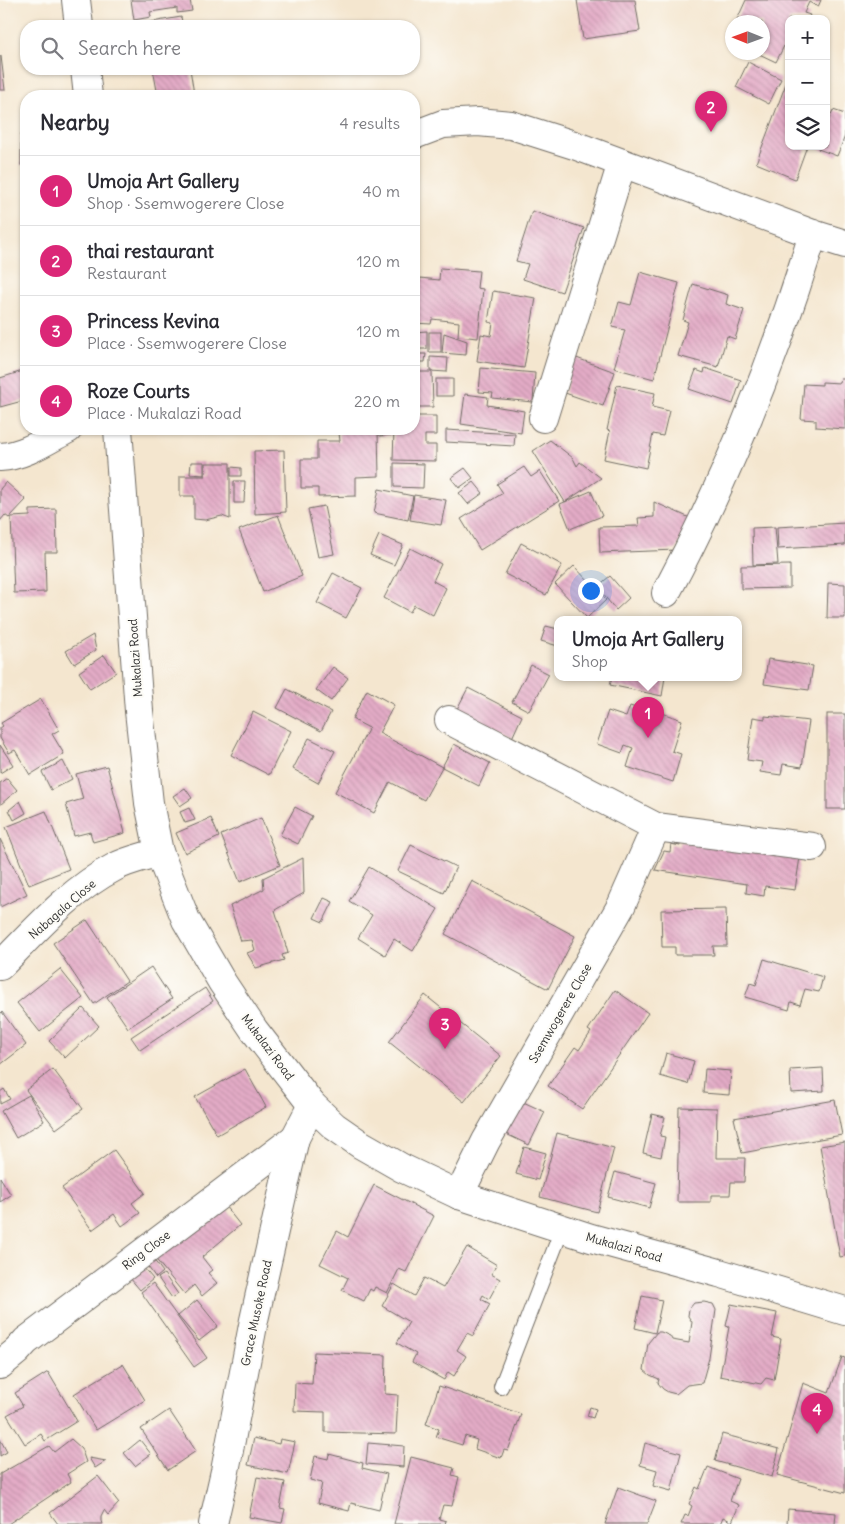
<!DOCTYPE html>
<meta charset="utf-8">
<style>
:root{--surface:#fff;--page:#f7f7f7;--text:#2b2b33;--muted:#7c7c81;--line:#e1e1e2;--accent:#db2777}
body{margin:0;font-family:Delius,sans-serif;background:var(--page);color:var(--text)}
.controls{position:absolute;right:15px;top:15px;display:grid;overflow:hidden;border-radius:10px;box-shadow:0 1px 4px #0004}
.controls button{width:45px;height:45px;display:grid;place-items:center;padding:0;border:0;border-bottom:1px solid var(--line);background:var(--surface);color:var(--text);font:25px sans-serif}
.compass{position:absolute;left:725px;top:15px;width:45px;height:45px;border-radius:50%;background:var(--surface);box-shadow:0 1px 4px #0004;rotate:271deg}
.you{position:absolute;left:590px;top:590px;width:18px;height:18px;margin:-12px;border:4px solid #fff;border-radius:50%;background:#1a73e8;box-shadow:0 0 0 8px #1a73e833}
.badge{display:grid;place-items:center;width:32px;height:32px;border-radius:50%;background:var(--accent);color:#fff;font-size:16px;font-weight:700}
.pin{position:absolute;translate:-50% -41px;filter:drop-shadow(0 1px 2px #0008)}
.pin::after{content:'';position:absolute;top:26px;width:18px;height:15px;background:inherit;clip-path:polygon(0 0,100% 0,50% 100%)}
.popup{position:absolute;left:554px;top:616px;width:188px;height:65px;box-sizing:border-box;display:grid;place-content:center;border-radius:10px;background:var(--surface);filter:drop-shadow(0 1px 4px #0005);font-size:16px;white-space:nowrap;color:var(--muted)}
.popup b{font-size:19px;color:var(--text)}
.popup::after{content:'';position:absolute;left:50%;top:100%;margin-left:-10px;border:10px solid transparent;border-top-color:var(--surface)}
.list{margin:0;padding:0;list-style:none}
h2{display:flex;justify-content:space-between;align-items:center;height:65px;margin:0;padding:0 20px;font-size:21px}
h2 small{font-size:16px;font-weight:400;color:var(--muted)}
.list li{display:grid;grid-template-columns:32px 1fr auto;gap:15px;align-items:center;box-sizing:border-box;height:70px;padding:0 20px;border-top:1px solid var(--line)}
.list b{display:block;font-size:19px;white-space:nowrap}
.list p{margin:0;font-size:16px;white-space:nowrap;color:var(--muted)}
.list em{font-size:16px;font-style:normal;color:var(--muted)}
.icon{flex:none;width:28px;height:28px;fill:none;stroke:currentColor;stroke-width:2;stroke-linecap:round;stroke-linejoin:round}
.map{position:relative;flex:none;width:845px;height:1524px;overflow:hidden}
.search{position:absolute;background:var(--surface);box-shadow:0 1px 4px #0004;left:20px;top:20px;width:400px;height:55px;display:flex;align-items:center;gap:12px;box-sizing:border-box;padding:0 18px;border-radius:20px;color:var(--muted);font-size:19px}
.panel{position:absolute;background:var(--surface);box-shadow:0 1px 4px #0004;left:20px;top:90px;width:400px;height:345px;border-radius:20px}
.map>svg:first-child{display:block}
.building{fill:url(#building-back-hatch)}
.lines{fill:none;stroke-linecap:round;stroke-linejoin:round}
.lane-casing{stroke:#716c64;stroke-width:16}
.street-casing{stroke:#716c64;stroke-width:30}
.lane{stroke:#fff;stroke-width:14}
.street{stroke:#fff;stroke-width:28}
.labels{text-anchor:middle;dominant-baseline:central;stroke-width:4.5;stroke-linejoin:round;paint-order:stroke}
.street-label{font-size:12px;fill:#2b2b2b;stroke:#fdfcf7}
</style>
<div class="map">
<svg width="845" height="1524" viewBox="0 0 845 1524">
<defs>
<pattern id="building-back-hatch" width="6" height="6" patternUnits="userSpaceOnUse" patternTransform="scale(1.25)"><rect width="6" height="6" fill="#e3abc6"/><path d="M-1 5l2 2M0 0l6 6M5-1l2 2" fill="none" stroke="#c393aa"/></pattern>
</defs>
<rect width="100%" height="100%" fill="#fdfcf7"/>
<filter id="ink" filterUnits="userSpaceOnUse"><feTurbulence type="fractalNoise" baseFrequency=".02" numOctaves="2"/><feDisplacementMap in="SourceGraphic" scale="10" xChannelSelector="R" yChannelSelector="G"/><feConvolveMatrix kernelMatrix="1 2 1 2 8 2 1 2 1" color-interpolation-filters="sRGB"/></filter>
<filter id="wash" filterUnits="userSpaceOnUse"><feTurbulence type="fractalNoise" baseFrequency=".0096" numOctaves="4" result="noise"/><feDisplacementMap in="SourceGraphic" scale="20" xChannelSelector="R" yChannelSelector="G"/><feGaussianBlur stdDeviation="1.12" result="paint"/><feColorMatrix in="noise" values="0 0 0 0 0 0 0 0 0 0 0 0 0 0 0 0 0 1.4 0 .05"/><feComposite in="paint" operator="in"/></filter>
<g filter="url(#wash)">
<rect width="100%" height="100%" fill="#f4e6cf"/>
<g id="blocks">
<!-- building -->
<g class="building">
<path d="M131 0H190L192 11 177 13V8L150 12 151 17 134 20Z"/>
<path d="M577 0H635L640 31 583 39Z"/>
<path d="M746 0H821L818 7 809 2 804 13 810 15 808 19H789V48L784 46 776 62 755 52H762V22H736Z"/>
<path d="M181 17 183 26H146V23Z"/>
<path d="M0 56H1L5 90H0Z"/>
<path d="M748 62 781 79 769 104 736 87Z"/>
<path d="M153 69H190L194 94 178 96H158Z"/>
<path d="M787 81H789V146H807L795 179 756 163Z"/>
<path d="M833 110 845 114V136L837 156 818 149 819 146H826V126Z"/>
<rect x="21" y="135" width="5" height="30"/>
<path d="M532 211 584 228 562 292 523 279 528 264 516 261Z"/>
<path d="M440 268 479 271 477 288 483 289 478 338 458 336 459 322 432 319 431 324 414 323V310L417 311 420 278 439 280Z"/>
<rect x="414" y="271" width="3" height="36"/>
<path d="M640 272 679 283 654 379 614 368 625 330 612 327 619 302 631 305Z"/>
<path d="M693 284 728 295 726 304 744 310 735 339 727 336 718 367 678 356 688 322 683 320Z"/>
<path d="M493 291 536 298 524 368 477 361 481 334 491 336 493 323 488 322Z"/>
<path d="M427 331V349H414V332Z"/>
<rect x="429" y="332" width="12" height="20"/>
<path d="M444 333 467 341 466 355 442 353Z"/>
<path d="M414 354H426L425 362H414Z"/>
<path d="M571 356 615 372 603 406 565 393 569 379 563 377Z"/>
<path d="M430 357 448 358 447 372 430 371Z"/>
<path d="M481 368 535 373 533 402 492 398 493 393 479 392Z"/>
<path d="M705 368 741 380 733 404 689 389 696 370 704 373Z"/>
<path d="M26 370V400L0 407V378Z"/>
<path d="M414 372H432L433 407H414Z"/>
<rect x="436" y="379" width="17" height="17"/>
<path d="M841 379H845V429L816 427V420L801 419 804 384 822 385V382L840 383Z"/>
<path d="M617 385 655 393 652 407 669 411 663 436 653 434 646 468 604 459 610 431 607 430Z"/>
<path d="M465 394 488 397 487 405 524 411 521 433 461 424Z"/>
<path d="M414 416H436V435H425V445H436V461L393 460 394 429H414Z"/>
<path d="M380 429H390L391 435 380 436Z"/>
<path d="M446 430 515 434 514 446 446 442Z"/>
<path d="M378 431 379 476 356 477V496L318 497V488H301V459H317V441H340L339 433Z"/>
<path d="M550 440 573 458 577 466 580 462 601 478 565 502 533 451Z"/>
<path d="M284 450 286 512 255 514 254 451Z"/>
<path d="M191 462H204V475L190 474Z"/>
<path d="M205 463H230V519L222 516 205 520 194 519V496H180V476H205Z"/>
<path d="M394 463 424 464 423 488 394 487Z"/>
<path d="M231 467 241 468V476H231Z"/>
<path d="M524 467 531 477 540 471 559 501 480 550 461 519 503 493 497 484Z"/>
<path d="M465 468 473 478 459 488 451 478Z"/>
<path d="M234 481H245L244 503H234Z"/>
<path d="M6 482 26 500 9 518 5 515 0 521V489Z"/>
<path d="M474 482 483 493 468 504 459 493Z"/>
<path d="M379 489 413 496 408 520 374 513Z"/>
<path d="M591 491 602 516 570 529 560 504Z"/>
<path d="M414 495 446 500 441 525 410 520Z"/>
<path d="M654 502 690 518 676 550 600 553 599 527 639 526 638 518 654 517Z"/>
<path d="M324 506 334 554 318 557 308 509Z"/>
<path d="M56 509 57 552H45L46 592 14 593 11 517 30 516V510Z"/>
<path d="M278 515 302 576 263 592 239 530Z"/>
<path d="M845 523V545L778 549 777 527Z"/>
<path d="M775 527 778 564 753 565 752 528Z"/>
<path d="M379 535 403 545 394 565 370 555Z"/>
<path d="M521 543 562 565 546 595 505 574Z"/>
<path d="M410 548 441 564 433 581 446 588 433 615 414 605 410 612 384 598Z"/>
<path d="M790 565V588L741 589V566Z"/>
<path d="M574 566 606 600 587 618 555 584Z"/>
<path d="M333 573 362 588 346 618 317 603Z"/>
<path d="M610 576 629 598 616 610 597 587Z"/>
<path d="M828 583 845 584V618H827Z"/>
<path d="M546 626 558 629V646L541 641Z"/>
<path d="M93 635 96 650 74 664 66 651Z"/>
<path d="M104 655 116 672 90 689 79 672Z"/>
<path d="M768 659 813 666 809 690 764 684Z"/>
<path d="M531 665 549 674 529 711 512 702Z"/>
<path d="M333 667 348 678 331 701 316 690Z"/>
<path d="M612 677H665L662 696 610 685Z"/>
<path d="M468 688 522 716 512 738 457 709Z"/>
<path d="M287 689 331 712 321 731 277 708Z"/>
<path d="M367 690 394 705 379 733 442 767 424 800 390 782 374 813 335 792 369 728 352 719Z"/>
<path d="M41 699 59 730 52 734 64 754 30 775 15 750 9 753 0 738V728L3 726 1 723Z"/>
<path d="M630 706 652 714 653 710 682 720 672 751 681 754 673 782 627 767 633 748 625 745 622 753 597 744 608 711 626 717Z"/>
<path d="M253 712 291 731 269 775 231 755Z"/>
<rect x="827" y="714" width="18" height="95"/>
<path d="M765 716 809 721 802 767 783 764 781 775 760 772 762 762 747 760 753 717 765 719Z"/>
<path d="M309 738 335 751 318 783 293 769Z"/>
<path d="M454 744 490 763 479 786 442 767Z"/>
<path d="M0 745 13 765 0 773Z"/>
<path d="M63 761 72 779 51 790 42 772Z"/>
<path d="M107 766 125 833 93 842 90 832 74 836 66 804 83 799 76 774Z"/>
<path d="M7 778 17 790 0 805V783Z"/>
<path d="M185 788 192 798 180 806 173 796Z"/>
<path d="M20 801 26 813 14 820 9 810Z"/>
<path d="M295 807 312 816 298 844 280 835Z"/>
<path d="M189 808 195 820 185 823 180 812Z"/>
<path d="M46 811 69 869 29 885 6 827Z"/>
<path d="M211 818 219 837 185 853 176 833Z"/>
<path d="M261 818 280 865 240 882 221 835Z"/>
<path d="M0 839 27 894 0 907Z"/>
<path d="M680 841 800 857 795 890 765 886 764 896 746 893 747 884 655 870 664 851 670 852 671 844 680 846Z"/>
<path d="M411 845 456 867 444 893 398 871Z"/>
<path d="M303 858 304 893 275 910 288 953 282 955 284 960 256 968 247 953 255 950 252 940 241 941 230 906 264 889 263 878Z"/>
<path d="M369 867 438 909 413 951 394 939 385 955 358 938 372 915 349 901Z"/>
<path d="M472 881 575 936 548 989 445 934Z"/>
<path d="M324 898 333 902 323 922 314 918Z"/>
<path d="M726 909 727 946H713L714 955H675V947H662L661 910Z"/>
<path d="M87 920 127 981 94 1004 53 943Z"/>
<path d="M764 959 823 977 819 992 805 989 800 1005 791 1002 789 1010 745 997 750 983 756 985Z"/>
<path d="M151 967 172 999 128 1028 107 997Z"/>
<path d="M60 969 83 998 40 1032 17 1003Z"/>
<path d="M205 988 213 1001 140 1050 131 1037Z"/>
<path d="M615 990 648 1013 582 1109 548 1086 575 1047 579 1050 591 1032 588 1030Z"/>
<path d="M425 995 501 1056 464 1102 389 1042Z"/>
<path d="M83 1008 99 1026 65 1058 49 1041Z"/>
<path d="M2 1012 26 1045 0 1065V1014Z"/>
<path d="M666 1053 694 1061 688 1084 660 1076Z"/>
<path d="M823 1068 824 1091 791 1093 790 1070Z"/>
<path d="M53 1069 83 1109 56 1129 26 1090Z"/>
<path d="M245 1069 266 1107 217 1135 195 1097Z"/>
<path d="M705 1069 731 1071 729 1095 703 1093Z"/>
<path d="M4 1089 10 1099 0 1104V1092Z"/>
<path d="M29 1095 44 1121 16 1138 1 1111Z"/>
<path d="M519 1100 545 1112 529 1145 504 1133Z"/>
<path d="M835 1100 842 1135 742 1153 734 1118Z"/>
<path d="M679 1107 717 1108 716 1158H745L744 1182H731L730 1195H711V1202H677Z"/>
<path d="M652 1114 665 1117 660 1136 665 1137 661 1157 643 1153Z"/>
<path d="M557 1133 614 1148 597 1212 540 1197Z"/>
<path d="M845 1142V1256L840 1257 820 1146Z"/>
<path d="M524 1147 546 1153 538 1180 516 1174Z"/>
<path d="M114 1150 145 1193 132 1203 140 1213 122 1226 114 1214 92 1230 62 1188Z"/>
<path d="M615 1172 656 1183 649 1208 608 1197Z"/>
<path d="M0 1177 11 1195 0 1202Z"/>
<path d="M374 1185 434 1216 406 1272 399 1269 387 1293 375 1287 373 1291 370 1289 364 1301 342 1290 348 1278 320 1264 337 1231 348 1237Z"/>
<path d="M221 1201 240 1225 202 1257 212 1270 208 1273 217 1283 202 1296 194 1285 184 1294 154 1257Z"/>
<path d="M467 1247 497 1265 491 1274 500 1279 489 1299 483 1295 481 1299 490 1304 473 1336 467 1333 457 1350 466 1356 454 1376 448 1372 444 1380 412 1362 416 1354 397 1343 409 1322 382 1306 394 1284 414 1296 424 1278 443 1288Z"/>
<path d="M153 1259 163 1272 156 1278 146 1264Z"/>
<path d="M143 1267 153 1279 140 1290 130 1278Z"/>
<path d="M164 1274 178 1294 172 1298 158 1278Z"/>
<path d="M153 1283 207 1358 194 1367 141 1292Z"/>
<path d="M642 1296 662 1300 655 1333 635 1328Z"/>
<path d="M197 1300 218 1326 199 1341 178 1316Z"/>
<path d="M704 1302 713 1304 716 1310 709 1358 702 1383 687 1385 676 1394 668 1392 663 1389 658 1383 659 1379 650 1375 644 1370 648 1343 657 1332H661L670 1336 672 1340 689 1343 692 1322 688 1316 689 1309 694 1303Z"/>
<path d="M731 1304 777 1313 772 1337 781 1339 774 1380 766 1378 761 1384 720 1376 729 1327 726 1326Z"/>
<path d="M314 1352 386 1355 385 1394 398 1395 396 1434 325 1432V1412L294 1411 295 1383 312 1384Z"/>
<path d="M842 1357 845 1358V1493L777 1475 803 1383 829 1393Z"/>
<path d="M123 1364 145 1400 96 1430 74 1394Z"/>
<path d="M48 1372 77 1421 45 1441 41 1434 25 1444 7 1415 23 1406 15 1393Z"/>
<path d="M439 1386 521 1414 508 1451 504 1450 501 1458 475 1449 477 1440 465 1436 462 1445 436 1437 439 1429 426 1424Z"/>
<path d="M590 1407 596 1409 593 1418 587 1416Z"/>
<path d="M169 1410 196 1451 168 1470 141 1429Z"/>
<path d="M722 1434 779 1449 772 1477 715 1461Z"/>
<path d="M254 1438 279 1444 280 1439 295 1442 288 1474 248 1465Z"/>
<path d="M0 1439 7 1452 0 1456Z"/>
<path d="M71 1439 81 1448 86 1462 67 1474 71 1482 8 1524H0V1474L49 1446 54 1452Z"/>
<path d="M140 1440 151 1454 135 1466 124 1453Z"/>
<path d="M368 1443 404 1446 403 1467 366 1464Z"/>
<path d="M645 1443 681 1453 671 1491 653 1486 657 1470 640 1465Z"/>
<path d="M329 1454 363 1463 362 1468 387 1474 379 1510 351 1503 349 1511 318 1503 322 1483 310 1480 315 1456 328 1459Z"/>
<path d="M411 1457 454 1468 452 1475 459 1477 452 1506 443 1505 439 1519 446 1521 445 1524H394Z"/>
<path d="M89 1458 106 1461 95 1468Z"/>
<path d="M708 1467 738 1479 730 1501 739 1505 732 1522 723 1517 720 1524H681L685 1515 688 1516 692 1506 689 1504 696 1487 699 1489Z"/>
<path d="M98 1476 119 1503 108 1515 104 1510 101 1516V1521L102 1524H58L50 1513Z"/>
<path d="M257 1477 285 1482 280 1508 285 1509 282 1523 249 1517Z"/>
<path d="M618 1487 656 1501 647 1524H605Z"/>
<path d="M788 1509 836 1513 835 1524H787Z"/>
</g>
</g>
</g>
<g filter="url(#ink)">
<use href="#blocks" fill-opacity="0" stroke="#716c64" stroke-width="1"/>
<g class="lines">
<!-- lane casing -->
<g class="lane-casing">
<path id="lane" d="M501 1387 562 1229"/>
</g>
<!-- street casing -->
<g class="street-casing">
<g id="street">
<path d="M76 0 79 26"/>
<path d="M85 69 88 96"/>
<path d="M414 135 443 124 478 122 511 125 574 145 813 234 845 244"/>
<path d="M543 418 622 163"/>
<path d="M118 429 139 711 149 803 159 852 186 920 222 982 254 1030 312 1105 334 1126 360 1144 402 1168 459 1195 591 1238 719 1273 845 1311"/>
<path d="M0 457C24 456 47 440 68 429"/>
<path d="M666 593C727 479 775 359 813 234"/>
<path d="M449 720 656 827 812 847"/>
<path d="M0 966C35 931 70 890 115 867 128 860 144 857 159 852"/>
<path d="M459 1195 486 1141 621 906 656 827"/>
<path d="M0 1365 17 1351 26 1341 295 1138"/>
<path d="M213 1524 225 1471 254 1320 295 1138 312 1105"/>
</g>
</g>
<!-- lane -->
<use href="#lane" class="lane"/>
<!-- street -->
<use href="#street" class="street"/>
</g>
</g>
<g class="labels">
<!-- street labels -->
<g class="street-label">
<text transform="translate(135 658) rotate(-94)">Mukalazi Road</text>
<text transform="translate(62 909) rotate(-41)">Nabagala Close</text>
<text transform="translate(560 1013) rotate(-60)">Ssemwogerere Close</text>
<text transform="translate(268 1047) rotate(53)">Mukalazi Road</text>
<text transform="translate(624 1247) rotate(16)">Mukalazi Road</text>
<text transform="translate(146 1250) rotate(-37)">Ring Close</text>
<text transform="translate(256 1313) rotate(-78)">Grace Musoke Road</text>
</g>
</g>
</svg>
<div class="controls">
<button>+</button>
<button>−</button>
<button><svg class="icon" aria-label="layers" viewBox="0 0 24 24"><path d="M12 4l9 5-9 5-9-5zM3 14l9 5 9-5"/></svg></button>
</div>
<svg class="compass" viewBox="-18 -18 36 36"><path d="M0-13l5 13h-10z" fill="#e53935"/><path d="M0 13l5-13h-10z" fill="#7c7c81"/></svg>
<div class="you"></div>
<div class="pin badge" style="left:648px;top:738px">1</div>
<div class="popup"><b>Umoja Art Gallery</b>Shop</div>
<div class="pin badge" style="left:711px;top:132px">2</div>
<div class="pin badge" style="left:445px;top:1049px">3</div>
<div class="pin badge" style="left:817px;top:1434px">4</div>
<div class="search"><svg class="icon" aria-label="search" viewBox="0 0 24 24"><circle cx="10" cy="10" r="6"/><path d="M15 15l6 6"/></svg>Search here</div>
<section class="panel">
<h2>Nearby<small>4 results</small></h2>
<ul class="list">
<li><span class="badge">1</span><div><b>Umoja Art Gallery</b><p>Shop · Ssemwogerere Close</p></div><em>40 m</em></li>
<li><span class="badge">2</span><div><b>thai restaurant</b><p>Restaurant</p></div><em>120 m</em></li>
<li><span class="badge">3</span><div><b>Princess Kevina</b><p>Place · Ssemwogerere Close</p></div><em>120 m</em></li>
<li><span class="badge">4</span><div><b>Roze Courts</b><p>Place · Mukalazi Road</p></div><em>220 m</em></li>
</ul>
</section>
</div>
